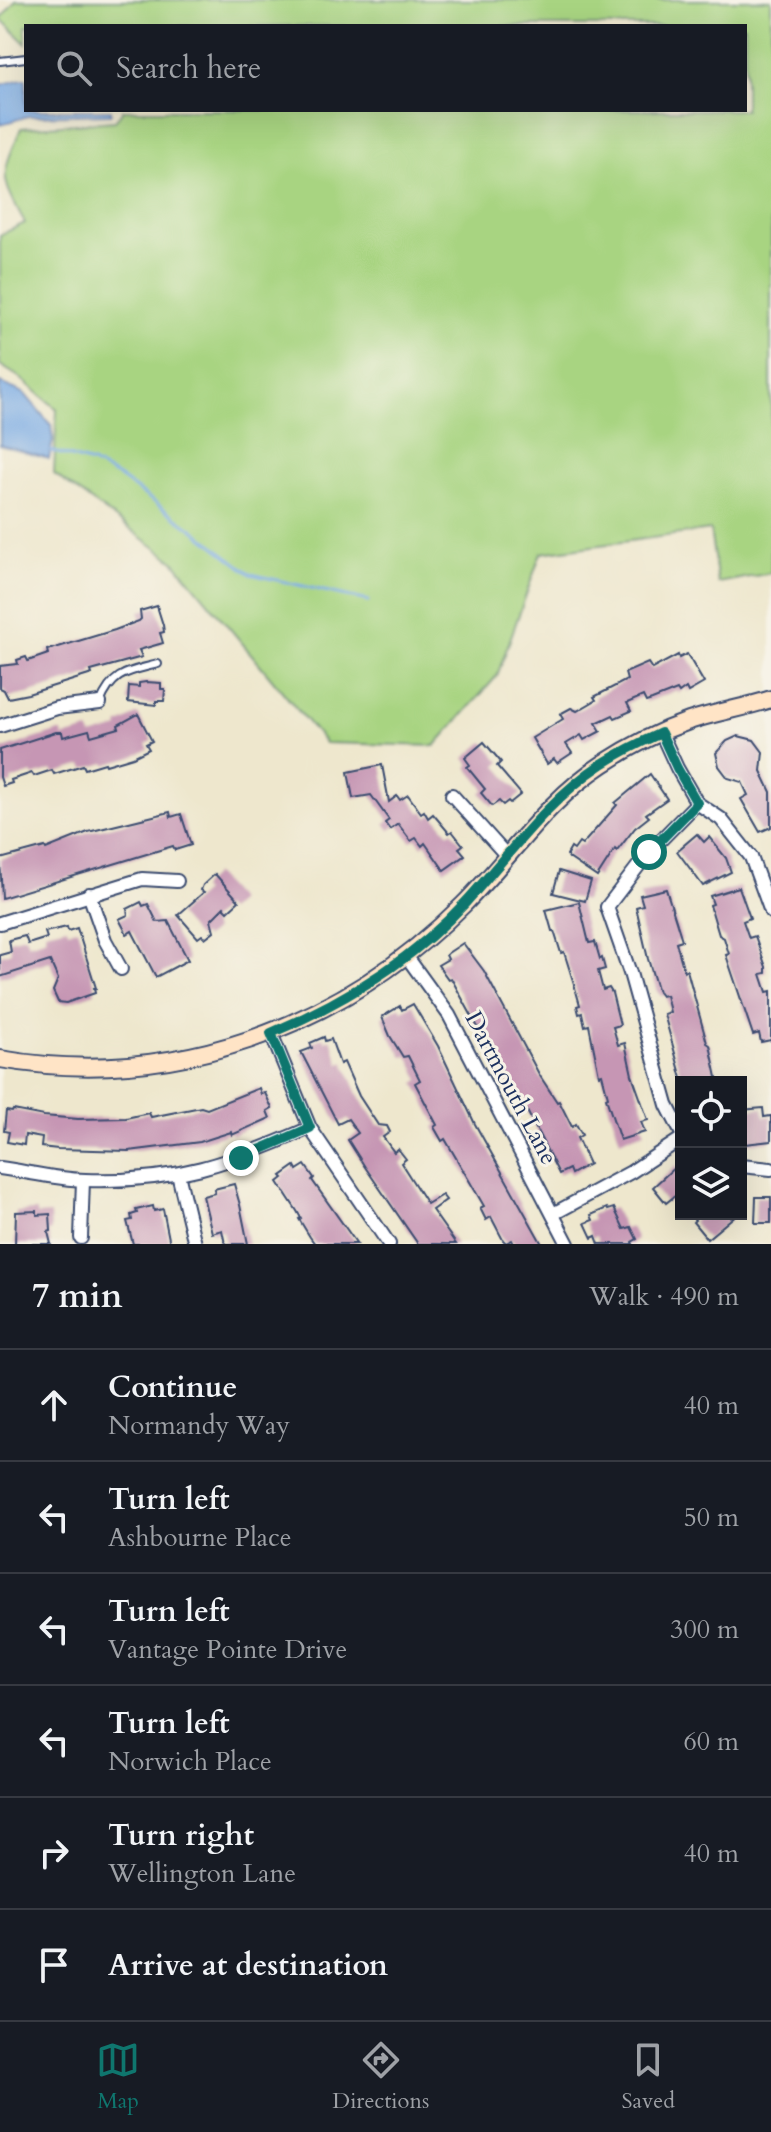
<!DOCTYPE html>
<meta charset="utf-8">
<style>
:root{--surface:#171b24;--page:#20242c;--text:#f1f3f6;--muted:#9ea1a6;--line:#363941;--accent:#0f766e}
body{margin:0;font-family:Cardo,serif;background:var(--page);color:var(--text)}
.controls{position:absolute;right:24px;bottom:24px;display:grid;overflow:hidden;border-radius:0px;box-shadow:0 8px 32px #0002}
.controls button{width:72px;height:72px;display:grid;place-items:center;padding:0;border:0;border-bottom:2px solid var(--line);background:var(--surface);color:var(--text);font:40px sans-serif}
.stop{position:absolute;width:24px;height:24px;margin:-18px;border:6px solid #0f766e;border-radius:50%;background:#fff}
.stop.end{background:#0f766e;border-color:#fff;box-shadow:0 2px 8px #0008}
.list{margin:0;padding:0;list-style:none}
h2{display:flex;justify-content:space-between;align-items:center;height:104px;margin:0;padding:0 32px;font-size:34px}
h2 small{font-size:26px;font-weight:400;color:var(--muted)}
.list li{display:grid;grid-template-columns:52px 1fr auto;gap:24px;align-items:center;box-sizing:border-box;height:112px;padding:0 32px;border-top:2px solid var(--line)}
.list b{display:block;font-size:30px;white-space:nowrap}
.list p{margin:0;font-size:26px;white-space:nowrap;color:var(--muted)}
.list em{font-size:26px;font-style:normal;color:var(--muted)}
.icon{flex:none;width:44px;height:44px;fill:none;stroke:currentColor;stroke-width:2;stroke-linecap:round;stroke-linejoin:round}
.map{position:relative;flex:none;width:771px;height:1244px;overflow:hidden}
.search{position:absolute;background:var(--surface);box-shadow:0 8px 32px #0002;left:24px;right:24px;top:24px;height:88px;display:flex;align-items:center;gap:20px;box-sizing:border-box;padding:0 28px;border-radius:0px;color:var(--muted);font-size:30px}
.sheet{height:776px;background:var(--surface)}
nav{display:flex;justify-content:space-around;align-items:center;box-sizing:border-box;height:112px;border-top:2px solid var(--line);background:var(--surface);font-size:22px;color:var(--muted)}
nav a{display:grid;justify-items:center;gap:4px}
nav .on{color:var(--accent)}
.map>svg:first-child{display:block}
.green{fill:#a8d481;stroke:#628270;stroke-width:2}
.water{fill:#79aae4;stroke:#4a6ca1;stroke-width:2}
.lines{fill:none;stroke-linecap:round;stroke-linejoin:round}
.stream{stroke:#79aae4;stroke-width:3}
.building{fill:#c696b4}
.lane-casing{stroke:#3b4b6f;stroke-width:10}
.street-casing{stroke:#3b4b6f;stroke-width:16}
.secondary-casing{stroke:#3b4b6f;stroke-width:20}
.lane{stroke:#fff;stroke-width:6}
.street{stroke:#fff;stroke-width:12}
.secondary{stroke:#ffe4c6;stroke-width:16}
.route{stroke:#0f766e;stroke-width:10}
.labels{text-anchor:middle;dominant-baseline:central;stroke-width:6;stroke-linejoin:round;paint-order:stroke}
.street-label{font-size:24px;fill:#1b2f5e;stroke:#f7f3e8}
</style>
<div class="map">
<svg width="771" height="1244" viewBox="0 0 771 1244">
<rect width="100%" height="100%" fill="#f7f3e8"/>
<filter id="ink" filterUnits="userSpaceOnUse"><feTurbulence type="fractalNoise" baseFrequency=".0125" numOctaves="2"/><feDisplacementMap in="SourceGraphic" scale="16" xChannelSelector="R" yChannelSelector="G"/><feConvolveMatrix kernelMatrix="1 2 1 2 8 2 1 2 1" color-interpolation-filters="sRGB"/></filter>
<filter id="wash" filterUnits="userSpaceOnUse"><feTurbulence type="fractalNoise" baseFrequency=".006" numOctaves="4" result="noise"/><feDisplacementMap in="SourceGraphic" scale="32" xChannelSelector="R" yChannelSelector="G"/><feGaussianBlur stdDeviation="1.8" result="paint"/><feColorMatrix in="noise" values="0 0 0 0 0 0 0 0 0 0 0 0 0 0 0 0 0 1.4 0 .05"/><feComposite in="paint" operator="in"/></filter>
<g filter="url(#wash)">
<rect width="100%" height="100%" fill="#eee7cd"/>
<!-- green -->
<path class="green" d="M16 0H771V573L718 583 710 530 541 553 497 676 435 746 325 743 174 561 54 474 57 409 19 377 0 365V235L25 223C0 175 0 179 21 128L115 121 123 110H745V26H26V44L1 19Z"/>
<!-- water -->
<g class="water">
<path d="M22 79H26V110H111V114L28 116 0 125V85Z"/>
<path d="M0 383 24 393 51 425 53 440 49 459 0 445Z"/>
</g>
<g class="lines">
<!-- stream -->
<path class="stream" d="M51 451 92 463 119 477 191 528 251 574 368 601"/>
</g>
<g id="blocks">
<!-- building -->
<g class="building">
<path d="M157 606 163 625 164 632 160 633 163 643 139 650 142 657 91 671 92 674 28 694 8 698 4 690 0 688V666L18 664 17 660 26 657 28 661 48 654 47 650 55 648 115 630 139 621 141 619 140 611Z"/>
<path d="M687 654 704 683 688 692 686 688 679 693 677 690 652 700 646 702 643 696 627 703 631 711 615 718 613 715 596 723 601 731 584 740 581 735 566 744 572 753 557 763 554 759 547 764 532 738 563 719 560 714 571 708 577 711 596 700 594 697 627 680 625 673 648 663 652 669 678 655 679 658Z"/>
<path d="M146 682 161 683V689H165L164 701H156V705L128 702 129 686 139 687V683Z"/>
<path d="M138 714 152 741 146 744 149 749 133 757 106 765 105 763 85 769 83 765 54 774 52 770 34 776 32 773 11 780 12 783 3 786 0 777V750L56 732H62L63 737 89 730 91 736 119 728 118 725Z"/>
<path d="M738 736 754 740 763 752 761 771 771 792V827L760 832 741 799 748 795 742 782 728 778 719 766 716 753 727 741Z"/>
<path d="M484 742 501 762 497 766 521 794 510 803 508 801 503 805 499 801 492 806 481 793 485 789 467 767 470 765 465 758Z"/>
<path d="M382 765 389 802 397 796 400 800 408 795 421 813 424 811 428 818 433 814 449 833 452 831 463 845 459 848 465 855 444 870 425 843 422 846 416 838 411 841 398 824 390 830 385 823 389 820 371 795 353 798 348 772Z"/>
<path d="M650 774 667 799 646 814 649 817 635 828 617 851 615 849 597 877 569 858 567 855 571 848 574 850 579 843 582 845 617 805 615 803Z"/>
<path d="M170 812 171 817 181 814 191 845 175 850 173 846 2 898 0 859 45 847 46 849 88 832Z"/>
<path d="M697 834 704 842 709 837 726 858 731 872 703 886 677 851Z"/>
<path d="M559 871 591 881 585 901 553 893Z"/>
<path d="M215 874 239 901 228 911 224 907 211 920 214 931 205 938 202 935 198 938 178 915 204 892 201 890 203 885Z"/>
<path d="M739 887 750 918 743 921 749 938 755 936 766 967V973L761 974 767 992 771 991V1040L761 1042 759 1033 753 1035 726 955 729 954 724 938 719 935 710 905 713 904 710 896Z"/>
<path d="M666 889 682 940 676 942 684 971 687 970 707 1043 710 1045 718 1082H683L664 1014 670 1012 666 995 661 996 658 992 648 959 636 907 643 905 640 895Z"/>
<path d="M141 902 143 906 148 904 157 922 168 921 188 960 156 977 132 931 127 934 119 919 128 915 127 909Z"/>
<path d="M579 902 589 943 595 942 600 959 602 958 605 969 598 971 603 990 609 988 612 993 620 1025 613 1027 618 1045 625 1043 632 1075 648 1120 641 1122 645 1132 620 1140 606 1098 608 1097 602 1074 599 1075 589 1025 585 1026 582 1013 579 1014 577 1006 580 1005 574 984 564 952 561 953 554 931H552L546 910Z"/>
<path d="M67 927 68 931 77 928 96 988H94L95 993 66 1003 58 1002 53 991 58 979 50 961 0 977V955L11 952 9 940 25 936 28 944 47 938 45 932Z"/>
<path d="M463 943 484 971 540 1076 557 1102 559 1101 572 1127 576 1124 582 1135 577 1138 589 1164 571 1174 569 1169 559 1174 523 1103 520 1104 451 978 448 979 438 965 448 959 446 955 448 953Z"/>
<path d="M413 1004 438 1046 475 1124 542 1244H514L512 1240 506 1243 503 1240 491 1217 486 1220 480 1208 484 1206 445 1139 442 1141 434 1127 437 1125 415 1083 420 1080 408 1056 403 1057 390 1036 382 1017 400 1006 402 1010Z"/>
<path d="M324 1037 325 1041 331 1039 340 1064 344 1062 359 1096 378 1125 387 1126 390 1132 383 1137 394 1152 398 1149 406 1159 401 1163 427 1204 442 1195 446 1200 432 1210 456 1244H418L365 1167 348 1140 358 1133 348 1119 338 1124 301 1052 312 1048 310 1043Z"/>
<path d="M259 1088 261 1094 265 1093 272 1108 267 1111 270 1118 232 1135 231 1132 200 1142 129 1151 58 1149 41 1147 42 1138 25 1135 24 1145 7 1142 9 1132 4 1131 6 1111 12 1112 13 1110 44 1116 78 1119 126 1118 149 1113 151 1117 201 1107 207 1109Z"/>
<path d="M763 1108 764 1117 771 1116V1141L745 1144 741 1110Z"/>
<path d="M305 1165 314 1178 312 1180 357 1244H315L310 1237 299 1219 301 1218 297 1211 278 1182 283 1178 281 1176 295 1166 297 1170Z"/>
<path d="M677 1165 681 1171V1191L666 1203 653 1187Z"/>
<path d="M234 1184 240 1205 248 1244H225L222 1230 212 1233 203 1196 215 1193 214 1189Z"/>
<path d="M756 1197H771V1223H755Z"/>
<path d="M153 1206 154 1211 163 1209 170 1244H133L127 1221 132 1220 131 1215 137 1213 136 1210Z"/>
<path d="M607 1208 608 1210 614 1208 624 1229 631 1227 637 1239 632 1242 633 1244H599L596 1236 592 1238 585 1223 593 1220 591 1215Z"/>
<path d="M37 1211V1215L50 1214 51 1231 48 1232 51 1244H15L16 1212Z"/>
<path d="M690 1214H737L707 1239 693 1222 695 1220Z"/>
</g>
</g>
</g>
<g filter="url(#ink)">
<use href="#blocks" fill-opacity="0" stroke="#3b4b6f" stroke-width="2"/>
<g class="lines">
<!-- lane casing -->
<g class="lane-casing">
<g id="lane">
<path d="M0 61 26 58"/>
<path d="M100 703C113 672 127 672 158 664"/>
</g>
</g>
<!-- street casing -->
<g class="street-casing">
<g id="street">
<path d="M0 726 57 708 100 703"/>
<path d="M661 733 677 768 697 803 721 819 751 857 771 912"/>
<path d="M452 795 506 855"/>
<path d="M89 894 105 940 121 969"/>
<path d="M0 923 142 879 177 881"/>
<path d="M407 957 449 1015 568 1244"/>
<path d="M271 1033 310 1128 389 1244"/>
<path d="M681 1132 667 1105 630 973 607 907 649 852 697 803"/>
<path d="M741 1166 771 1169"/>
<path d="M0 1168C28 1172 57 1179 85 1180 174 1183 230 1163 310 1128"/>
<path d="M178 1174 195 1244"/>
<path d="M553 1214 631 1172 681 1139"/>
<path d="M81 1238 83 1180"/>
</g>
</g>
<!-- secondary casing -->
<g class="secondary-casing">
<path id="secondary" d="M0 1059C173 1089 340 1028 463 905 510 858 546 801 603 764 629 747 660 731 689 721 716 712 744 708 771 699"/>
</g>
<!-- lane -->
<use href="#lane" class="lane"/>
<!-- street -->
<use href="#street" class="street"/>
<!-- secondary -->
<use href="#secondary" class="secondary"/>
</g>
</g>
<g class="lines" filter="url(#ink)">
<!-- route -->
<path class="route" d="M241 1158 310 1128 271 1033C344 1002 412 961 466 902 510 854 547 800 602 764 621 752 641 742 661 733L677 768 697 803 649 852"/>
</g>
<g class="labels">
<!-- street labels -->
<g class="street-label">
<text transform="translate(511 1088) rotate(62)">Dartmouth Lane</text>
</g>
</g>
</svg>
<div class="controls">
<button><svg class="icon" aria-label="locate" viewBox="0 0 24 24"><circle cx="12" cy="12" r="6"/><path d="M12 2v4M12 18v4M2 12h4M18 12h4"/></svg></button>
<button><svg class="icon" aria-label="layers" viewBox="0 0 24 24"><path d="M12 4l9 5-9 5-9-5zM3 14l9 5 9-5"/></svg></button>
</div>
<div class="stop" style="left:649px;top:852px"></div>
<div class="stop end" style="left:241px;top:1158px"></div>
<div class="search"><svg class="icon" aria-label="search" viewBox="0 0 24 24"><circle cx="10" cy="10" r="6"/><path d="M15 15l6 6"/></svg>Search here</div>
</div>
<section class="sheet">
<h2>7 min<small>Walk · 490 m</small></h2>
<ul class="list">
<li><svg class="icon" aria-label="ahead" viewBox="0 0 24 24"><path d="M12 20V5M6 11l6-6 6 6"/></svg><div><b>Continue</b><p>Normandy Way</p></div><em>40 m</em></li>
<li><svg class="icon" aria-label="left" viewBox="0 0 24 24"><path d="M17 20v-9H6M10 6l-5 5 5 5"/></svg><div><b>Turn left</b><p>Ashbourne Place</p></div><em>50 m</em></li>
<li><svg class="icon" aria-label="left" viewBox="0 0 24 24"><path d="M17 20v-9H6M10 6l-5 5 5 5"/></svg><div><b>Turn left</b><p>Vantage Pointe Drive</p></div><em>300 m</em></li>
<li><svg class="icon" aria-label="left" viewBox="0 0 24 24"><path d="M17 20v-9H6M10 6l-5 5 5 5"/></svg><div><b>Turn left</b><p>Norwich Place</p></div><em>60 m</em></li>
<li><svg class="icon" aria-label="right" viewBox="0 0 24 24"><path d="M7 20v-9h11M14 6l5 5-5 5"/></svg><div><b>Turn right</b><p>Wellington Lane</p></div><em>40 m</em></li>
<li><svg class="icon" aria-label="arrive" viewBox="0 0 24 24"><path d="M6 21V4h12l-3 4 3 4H6"/></svg><div><b>Arrive at destination</b></div></li>
</ul>
</section>
<nav>
<a class="on"><svg class="icon" aria-label="map" viewBox="0 0 24 24"><path d="M3 6l6-2 6 2 6-2v14l-6 2-6-2-6 2zM9 4v14M15 6v14"/></svg>Map</a>
<a><svg class="icon" aria-label="directions" viewBox="0 0 24 24"><path d="M12 3l9 9-9 9-9-9zM9 14v-3h6M13 9l2 2-2 2"/></svg>Directions</a>
<a><svg class="icon" aria-label="saved" viewBox="0 0 24 24"><path d="M7 4h10v16l-5-4-5 4z"/></svg>Saved</a>
</nav>
